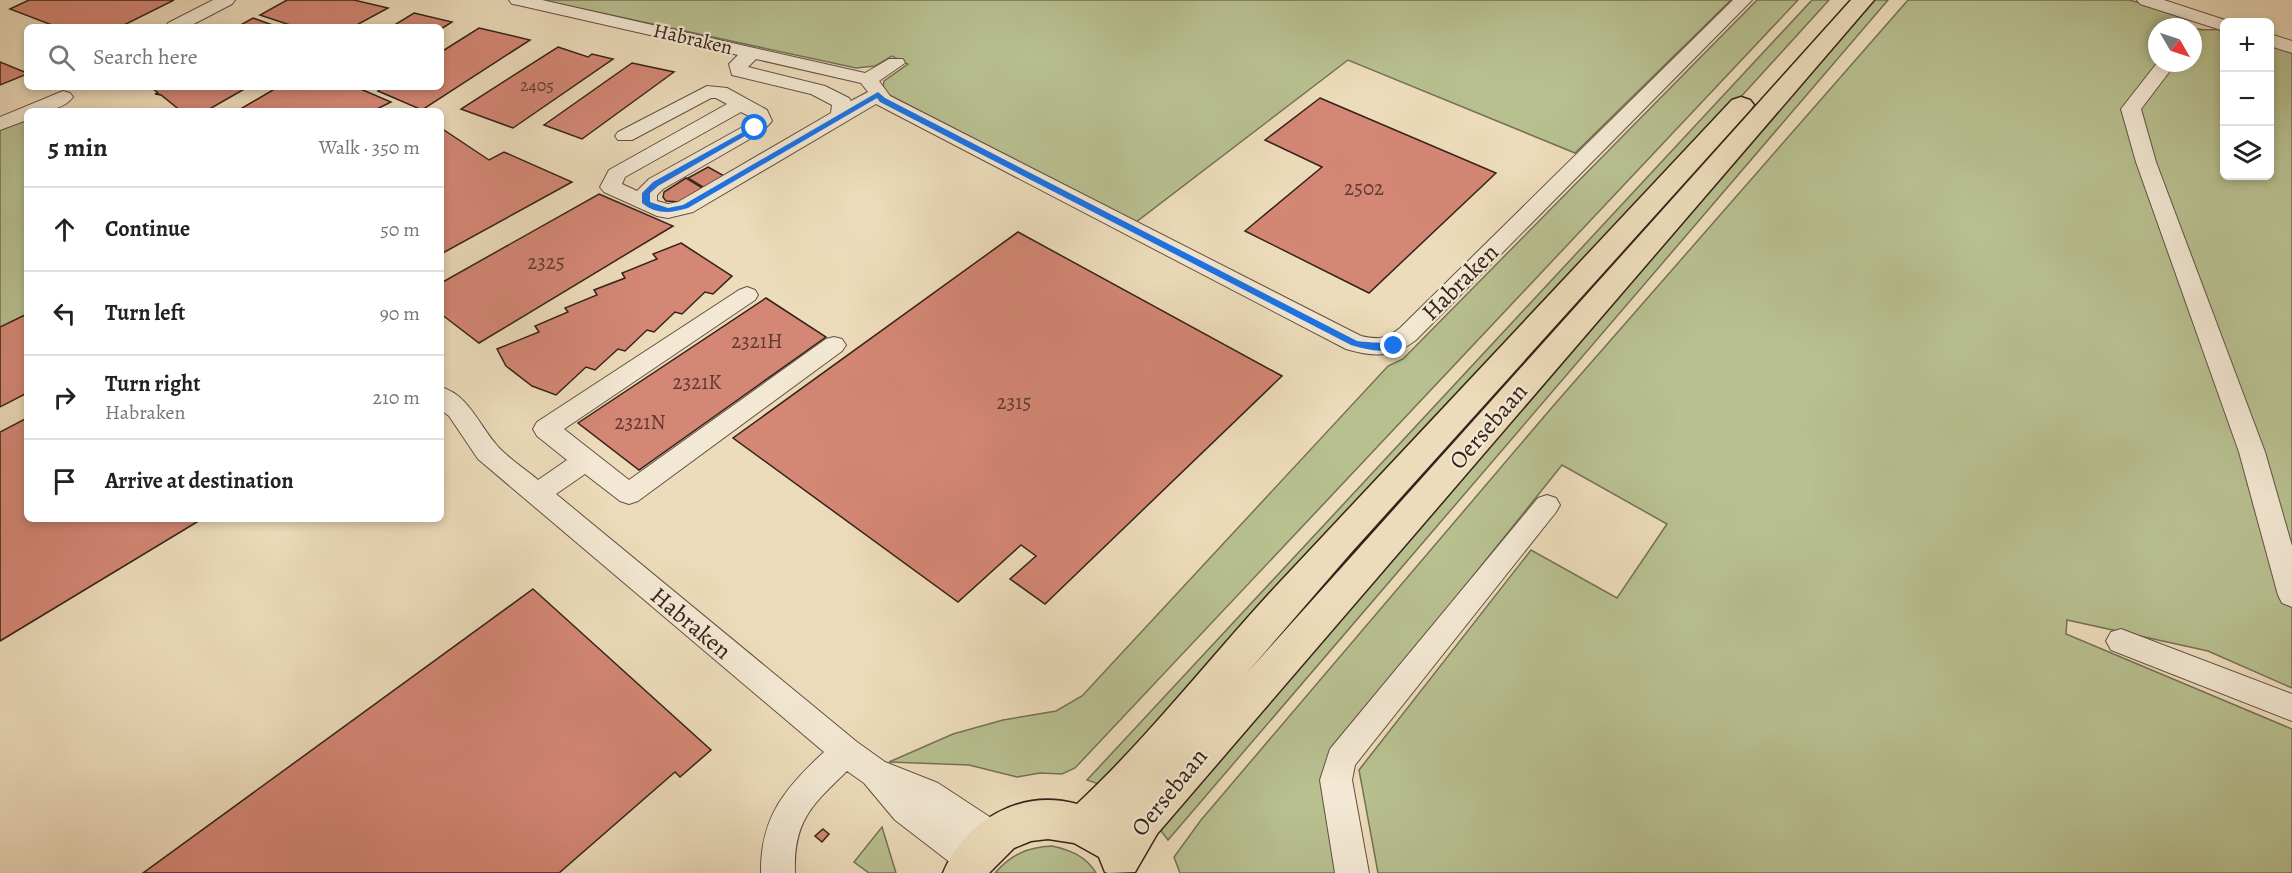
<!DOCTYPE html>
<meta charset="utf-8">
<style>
:root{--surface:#fff;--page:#f6f6f6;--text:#222;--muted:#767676;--line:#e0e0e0}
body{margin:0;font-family:Alegreya,serif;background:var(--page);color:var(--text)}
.controls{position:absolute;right:18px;top:18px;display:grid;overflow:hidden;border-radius:9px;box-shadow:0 3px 9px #0003}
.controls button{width:54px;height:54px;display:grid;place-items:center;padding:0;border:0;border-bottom:2px solid var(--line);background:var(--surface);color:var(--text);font:30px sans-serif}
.compass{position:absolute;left:2148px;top:18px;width:54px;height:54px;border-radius:50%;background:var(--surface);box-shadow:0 3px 9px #0003;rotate:129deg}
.stop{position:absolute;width:18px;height:18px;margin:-14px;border:4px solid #1a73e8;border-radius:50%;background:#fff}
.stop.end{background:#1a73e8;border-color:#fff;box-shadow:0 2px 6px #0008}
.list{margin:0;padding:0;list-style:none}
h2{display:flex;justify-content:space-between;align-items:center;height:78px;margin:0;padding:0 24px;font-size:26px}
h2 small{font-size:20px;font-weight:400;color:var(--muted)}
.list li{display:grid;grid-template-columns:39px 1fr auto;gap:18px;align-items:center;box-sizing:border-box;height:84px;padding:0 24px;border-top:2px solid var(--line)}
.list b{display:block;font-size:22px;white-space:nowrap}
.list p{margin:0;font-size:20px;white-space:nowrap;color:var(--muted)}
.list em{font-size:20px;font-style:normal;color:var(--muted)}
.icon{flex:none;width:33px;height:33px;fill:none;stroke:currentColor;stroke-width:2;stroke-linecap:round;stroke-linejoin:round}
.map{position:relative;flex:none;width:2292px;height:873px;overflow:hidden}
.search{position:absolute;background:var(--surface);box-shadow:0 3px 9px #0003;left:24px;top:24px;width:420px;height:66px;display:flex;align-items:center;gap:15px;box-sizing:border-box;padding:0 21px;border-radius:9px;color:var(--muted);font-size:22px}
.panel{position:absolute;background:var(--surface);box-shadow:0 3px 9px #0003;left:24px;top:108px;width:420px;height:414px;border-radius:9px}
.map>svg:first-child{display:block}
.green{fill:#b8c090;stroke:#767155;stroke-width:1.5}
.building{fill:#d48775;stroke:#35221a;stroke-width:1.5}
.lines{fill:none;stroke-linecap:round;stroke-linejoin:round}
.minor-casing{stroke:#635042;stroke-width:2}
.major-casing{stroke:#35221a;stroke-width:3}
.minor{fill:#f3e8d3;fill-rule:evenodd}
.major{fill:#eddcbb;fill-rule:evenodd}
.route{fill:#1a73e8}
.labels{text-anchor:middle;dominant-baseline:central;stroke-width:4.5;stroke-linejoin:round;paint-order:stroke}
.far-number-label{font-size:18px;fill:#5d3b31}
.far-street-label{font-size:20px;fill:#35221a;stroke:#f3e8d3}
.number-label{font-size:21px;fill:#5d3b31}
.street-label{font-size:24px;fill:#35221a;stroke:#f3e8d3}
</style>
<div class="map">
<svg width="2292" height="873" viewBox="0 0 2292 873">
<rect width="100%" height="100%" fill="#eddcbb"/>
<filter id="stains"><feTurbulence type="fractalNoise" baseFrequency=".00333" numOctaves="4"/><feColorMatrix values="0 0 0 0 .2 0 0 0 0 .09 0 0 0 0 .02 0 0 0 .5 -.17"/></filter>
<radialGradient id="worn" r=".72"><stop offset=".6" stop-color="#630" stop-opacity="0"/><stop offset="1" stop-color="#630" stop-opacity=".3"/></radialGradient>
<!-- green -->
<g class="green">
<path d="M541 0H1731L1575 153 1348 60 1136 222 887 94 883 89 884 81 908 64 892 56 875 66 856 68Z"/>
<path d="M1757 0H1798L1075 768 1062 774 1040 773 1017 777 969 765 889 762 953 734 1003 720 1056 711 1082 696 1388 366 1403 359Z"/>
<path d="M1812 0H1829L1262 623 1116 790 1087 780Z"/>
<path d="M1871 0H1888L1168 840 1155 823Z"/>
<path d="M1908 0H2129L2160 8 2184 19 2190 27H2157V63H2193V28C2203 32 2213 28 2224 30V176H2270V43L2292 50V688L2208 651 2067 620 2066 634 2292 729V873H1378L1359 770 1531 550 1617 598 1667 524 1562 465 1344 737 1340 873H1180L1174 857 1201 820 1554 405Z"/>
<path d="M27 117V317L0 330V130Z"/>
<path d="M882 827 896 873H869L854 862Z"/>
<path d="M1052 846C1070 850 1086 856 1096 873H995C1011 855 1027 847 1052 846Z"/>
</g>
<!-- building -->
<g class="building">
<path d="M29 0H174L120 27H57L10 9Z"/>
<path d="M287 0H354L388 8 353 27H296L260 15Z"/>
<path d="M414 13 452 22 441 29 391 27Z"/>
<path d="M253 18 278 27H237Z"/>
<path d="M479 28 530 40 422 110 378 91 384 87H441V52Z"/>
<path d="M558 47 588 57 592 54 613 59 513 128 461 109Z"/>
<path d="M0 62 27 73V74L0 85Z"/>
<path d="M632 63 674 72 582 139 544 125Z"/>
<path d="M151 87H248L206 111H181L161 95 155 94 158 93Z"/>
<path d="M278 87H356L391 102 373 111H237Z"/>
<path d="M1320 98 1496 173 1369 293 1245 231 1322 167 1265 140Z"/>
<path d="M441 128 489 160 504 152 572 182 441 254Z"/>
<path d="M708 167 726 177 706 189 688 178Z"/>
<path d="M686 178 704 189 680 202 666 201 663 197 664 192Z"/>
<path d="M599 194 673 226 479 343 441 314V283Z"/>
<path d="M1018 232 1282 376 1045 604 1010 579 1036 556 1021 545 958 602 733 438Z"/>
<path d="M681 243 732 276 713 294 705 292 682 314 675 312 654 332 647 330 625 351 618 349 595 370 586 367 556 395 532 386 506 366 497 349 539 332 535 326 568 312 565 308 597 295 594 290 625 278 622 273 657 259 653 254Z"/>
<path d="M766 298 826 337 639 470 578 423Z"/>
<path d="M27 314V393L0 407V327Z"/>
<path d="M27 418V519H202L0 641V432Z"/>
<path d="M533 589 711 750 680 777 675 772 559 873H143Z"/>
<path d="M823 829 829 834 822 842 815 836Z"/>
</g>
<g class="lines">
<!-- minor casing -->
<g class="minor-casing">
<g id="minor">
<path d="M213 0H235L232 4 188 27H165L168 23Z"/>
<path d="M509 0H542L865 73 889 59H903L905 63 879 81 890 96 1361 336C1378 340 1386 339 1400 328L1733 0H1752L1416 340C1393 358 1373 357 1346 349L876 104 693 212 668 218 657 216 604 192 600 187 609 170 727 104 716 98H711L632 140H618L615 136 618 132 707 86 727 88 767 110 772 121 762 132 663 189 657 195V201L668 204 678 202 831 113 832 105 811 94 732 75 729 64 738 55 518 5 512 4ZM756 59 861 83 868 92 851 101 849 98 825 86 748 67ZM741 112 751 117 752 120 748 124 649 179 637 191 622 184 625 177Z"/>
<path d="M2137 0H2164L2231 22H2224V31L2140 4Z"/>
<path d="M2270 34 2292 41V53L2270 46Z"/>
<path d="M2157 63H2176L2141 109 2156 162 2265 452 2292 546V607L2282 603 2278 595 2239 452 2136 162 2121 109Z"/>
<path d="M63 91 70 93 73 97C63 111 42 111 27 111V120L0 130V117Z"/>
<path d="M747 287 755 290 758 295 755 300 564 429 629 480 826 339 834 337 842 339 846 345 842 351 638 501 629 504 620 501 585 474 556 494 857 742 885 762 938 783 1005 827 1009 838 1005 849 993 854 985 850 989 859 984 870 977 873 960 870 895 820 864 783 847 771C812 805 793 821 795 873H761C760 818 785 788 824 752L478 459 449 416 441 410V387C468 395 478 423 495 443 506 457 524 468 538 480L567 460 537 436 533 429 537 422 739 290Z"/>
<path d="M1547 495 1556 498 1560 505 1556 512 1355 765 1352 780 1369 873H1335L1320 780 1330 749 1538 498Z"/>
<path d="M2121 629 2292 694V721L2111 650 2106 641 2111 632Z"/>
</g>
</g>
<!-- major casing -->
<g class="major-casing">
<path id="major" d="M1851 0H1874L1157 834 1135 872 1108 873 1105 872 1099 857 1074 843 1048 839 1031 841 1014 848 989 873H943C965 821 1020 788 1077 804 1150 736 1211 656 1279 583 1430 422 1581 261 1732 100L1741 97 1750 100 1754 105 1750 110 1350 554 1246 674Z"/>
</g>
<!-- minor -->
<use href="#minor" class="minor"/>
<!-- major -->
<use href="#major" class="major"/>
</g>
<!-- route -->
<path class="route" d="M878 92 885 98 1357 341C1367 343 1393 342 1398 346 1386 355 1365 349 1351 345L880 102 877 98 688 208C671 213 657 215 642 203V193L653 182 752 127 759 128 658 186 650 193V202L668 208 683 205Z"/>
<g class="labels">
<!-- far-number labels -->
<g class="far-number-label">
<text x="537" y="85">2405</text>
</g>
<!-- far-street labels -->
<g class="far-street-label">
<text transform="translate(693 39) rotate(13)">Habraken</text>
</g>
<!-- number labels -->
<g class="number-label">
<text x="1364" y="188">2502</text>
<text x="546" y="262">2325</text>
<text x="757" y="341">2321H</text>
<text x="697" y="382">2321K</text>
<text x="1014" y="402">2315</text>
<text x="640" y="422">2321N</text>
</g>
<!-- street labels -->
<g class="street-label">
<text transform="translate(1460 282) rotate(-45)">Habraken</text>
<text transform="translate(1488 426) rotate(-49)">Oersebaan</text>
<text transform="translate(691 623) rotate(40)">Habraken</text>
<text transform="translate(1169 792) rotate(-51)">Oersebaan</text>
</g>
</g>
<rect width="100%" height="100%" filter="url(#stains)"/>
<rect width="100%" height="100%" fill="url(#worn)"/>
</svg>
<div class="controls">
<button>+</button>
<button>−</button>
<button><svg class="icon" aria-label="layers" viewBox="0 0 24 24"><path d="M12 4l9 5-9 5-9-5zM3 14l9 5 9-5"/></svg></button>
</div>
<svg class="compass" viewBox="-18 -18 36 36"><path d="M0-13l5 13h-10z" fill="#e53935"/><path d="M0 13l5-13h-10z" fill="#767676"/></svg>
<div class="stop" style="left:755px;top:128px"></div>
<div class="stop end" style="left:1394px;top:346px"></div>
<div class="search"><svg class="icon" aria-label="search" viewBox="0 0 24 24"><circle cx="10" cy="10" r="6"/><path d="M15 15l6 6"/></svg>Search here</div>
<section class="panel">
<h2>5 min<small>Walk · 350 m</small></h2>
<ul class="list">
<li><svg class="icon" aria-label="ahead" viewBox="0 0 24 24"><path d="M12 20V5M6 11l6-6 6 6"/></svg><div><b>Continue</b></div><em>50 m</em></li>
<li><svg class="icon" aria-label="left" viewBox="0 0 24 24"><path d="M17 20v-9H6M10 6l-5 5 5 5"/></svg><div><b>Turn left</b></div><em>90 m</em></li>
<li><svg class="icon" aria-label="right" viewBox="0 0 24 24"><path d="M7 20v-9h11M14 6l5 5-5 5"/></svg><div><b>Turn right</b><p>Habraken</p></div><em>210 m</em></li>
<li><svg class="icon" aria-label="arrive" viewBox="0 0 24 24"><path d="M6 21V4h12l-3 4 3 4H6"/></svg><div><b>Arrive at destination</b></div></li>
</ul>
</section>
</div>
